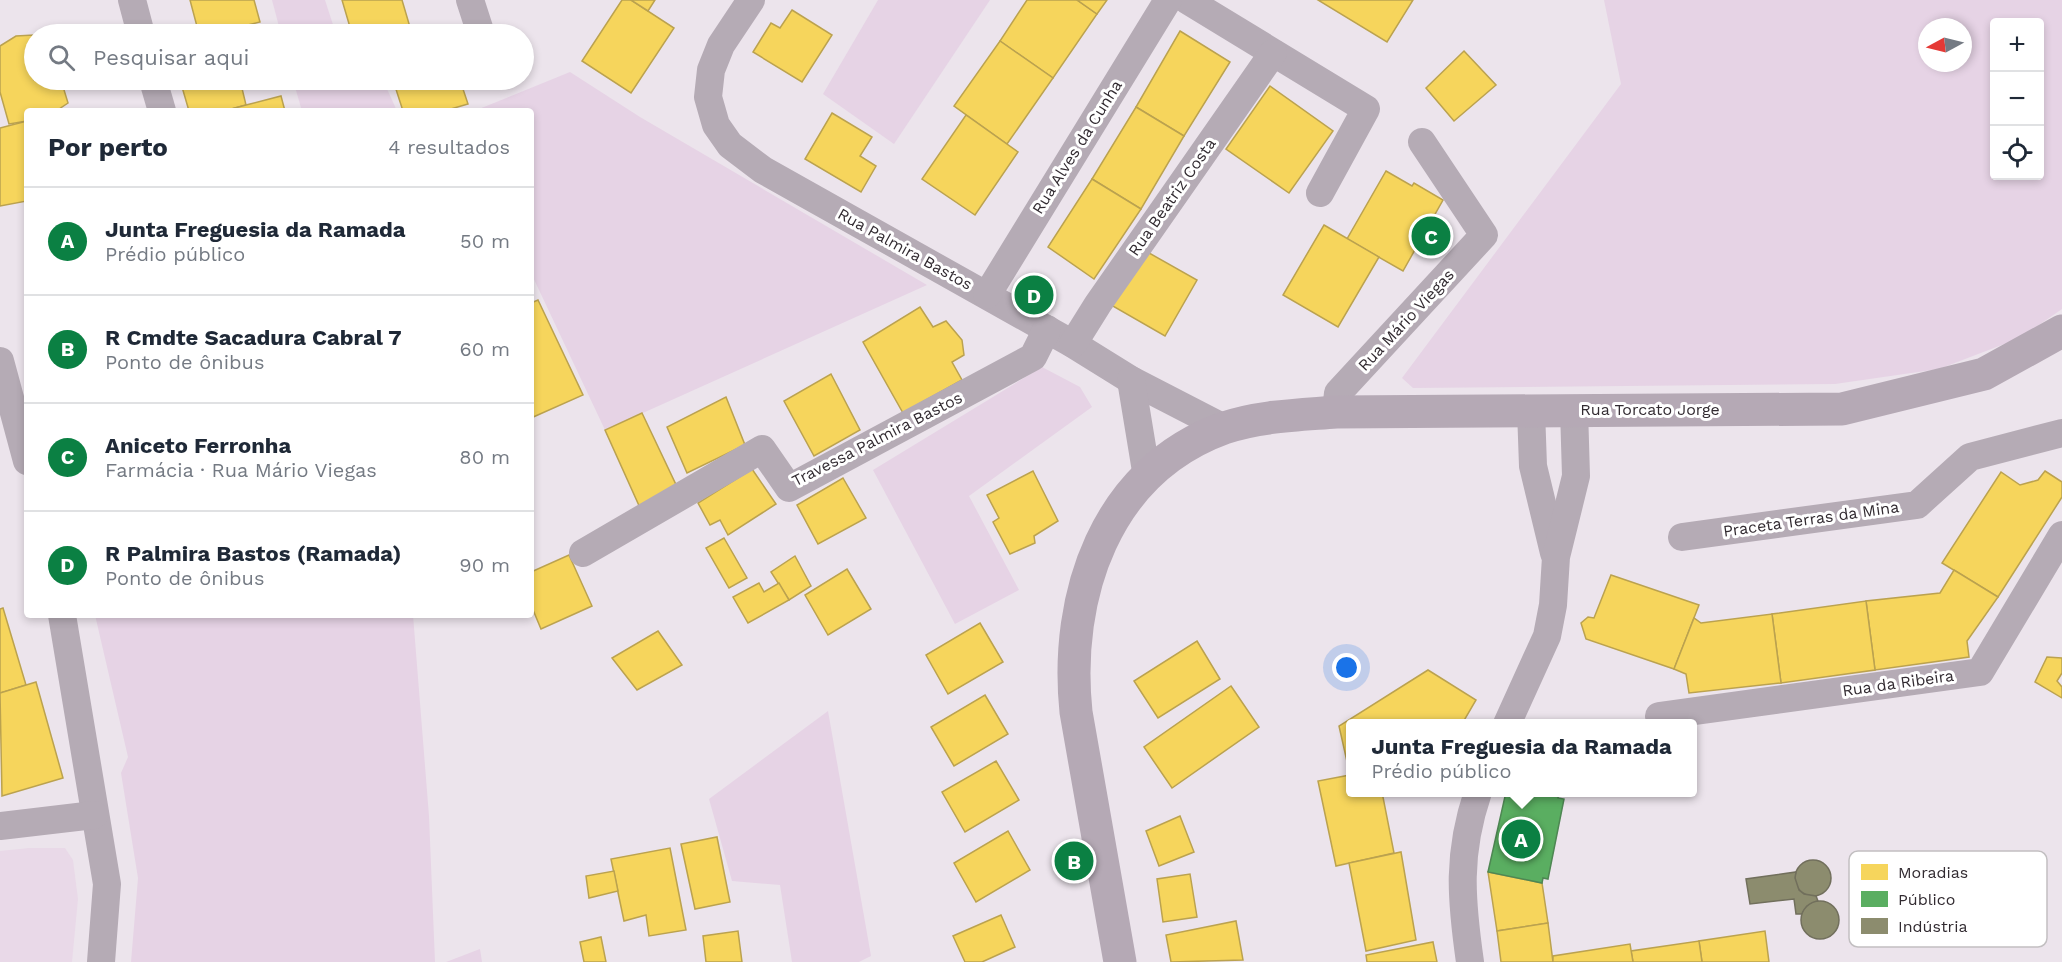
<!DOCTYPE html>
<html lang="pt">
<meta charset="utf-8">
<style>
:root{--surface:#fff;--page:#f2f2f3;--text:#1f2937;--muted:#747a83;--line:#e0e1e3;--accent:#0b8043}
body{margin:0;font-family:"Work Sans",sans-serif;background:var(--page);color:var(--text)}
.controls{position:absolute;right:18px;top:18px;display:grid;overflow:hidden;border-radius:6px;box-shadow:0 3px 9px #0003}
.controls button{width:54px;height:54px;display:grid;place-items:center;padding:0;border:0;border-bottom:2px solid var(--line);background:var(--surface);color:var(--text);font:30px sans-serif}
.compass{position:absolute;left:1918px;top:18px;width:54px;height:54px;border-radius:50%;background:var(--surface);box-shadow:0 3px 9px #0003;rotate:263deg}
.you{position:absolute;left:1347px;top:668px;width:21px;height:21px;margin:-15px;border:4px solid #fff;border-radius:50%;background:#1a73e8;box-shadow:0 0 0 9px #1a73e833}
.badge{display:grid;place-items:center;width:39px;height:39px;border-radius:50%;background:var(--accent);color:#fff;font-size:20px;font-weight:700}
.pin{position:absolute;translate:-50% -50%;border:3px solid #fff;box-shadow:0 2px 6px #0006}
.popup{position:absolute;left:1346px;top:719px;width:351px;height:78px;box-sizing:border-box;display:grid;place-content:center;border-radius:6px;background:var(--surface);filter:drop-shadow(0 2px 4px #0005);font-size:20px;white-space:nowrap;color:var(--muted)}
.popup b{font-size:22px;color:var(--text)}
.popup::after{content:'';position:absolute;left:50%;top:100%;margin-left:-12px;border:12px solid transparent;border-top-color:var(--surface)}
.list{margin:0;padding:0;list-style:none}
h2{display:flex;justify-content:space-between;align-items:center;height:78px;margin:0;padding:0 24px;font-size:26px}
h2 small{font-size:20px;font-weight:400;color:var(--muted)}
.list li{display:grid;grid-template-columns:39px 1fr auto;gap:18px;align-items:center;box-sizing:border-box;height:108px;padding:0 24px;border-top:2px solid var(--line)}
.list b{display:block;font-size:22px;white-space:nowrap}
.list p{margin:0;font-size:20px;white-space:nowrap;color:var(--muted)}
.list em{font-size:20px;font-style:normal;color:var(--muted)}
.icon{flex:none;width:33px;height:33px;fill:none;stroke:currentColor;stroke-width:2;stroke-linecap:round;stroke-linejoin:round}
.map{position:relative;flex:none;width:2062px;height:962px;overflow:hidden}
.search{position:absolute;background:var(--surface);box-shadow:0 3px 9px #0003;left:24px;top:24px;width:510px;height:66px;display:flex;align-items:center;gap:15px;box-sizing:border-box;padding:0 21px;border-radius:33px;color:var(--muted);font-size:22px}
.panel{position:absolute;background:var(--surface);box-shadow:0 3px 9px #0003;left:24px;top:108px;width:510px;height:510px;border-radius:6px}
.map>svg:first-child{display:block}
.built{fill:#e9d9e8}
.green{fill:#e6d3e5;fill-rule:evenodd}
.homes{fill:#f6d55c;stroke:#bba24f;stroke-width:1.5}
.public{fill:#5aae61;stroke:#4e8753;stroke-width:1.5}
.industry{fill:#8c8c6e;stroke:#716f5c;stroke-width:1.5}
.lines{fill:none;stroke-linecap:round;stroke-linejoin:round}
.street{stroke:#b5abb5;stroke-width:28}
.secondary{stroke:#b5a9b5;stroke-width:33}
.labels{text-anchor:middle;dominant-baseline:central;stroke-width:6;stroke-linejoin:round;paint-order:stroke}
.street-label{font-size:16px;fill:#322b31;stroke:#fff}
.key{fill:#fff;stroke:#c2bfc1;stroke-width:1.5}
.key-label{font-size:16px;fill:#322b31}
</style>
<div class="map">
<svg width="2062" height="962" viewBox="0 0 2062 962">
<rect width="100%" height="100%" fill="#ece4ec"/>
<!-- built -->
<path class="built" d="M29 848H65L73 860 78 899 72 962H0V851Z"/>
<!-- green -->
<g class="green">
<path d="M272 0H325L336 34H281Z"/>
<path d="M878 0H990L894 144 823 94Z"/>
<path d="M1604 0H2062V309L2020 338 1939 369 1835 384 1413 388 1402 378 1621 84ZM1994 22H2040V176H1994ZM1927 27H1963V63H1927Z"/>
<path d="M570 72 640 117 927 285 605 430 531 273V111H474Z"/>
<path d="M293 80H383L397 111H302Z"/>
<path d="M1042 367 1080 387 1092 407 969 496 1019 590 955 624 873 470Z"/>
<path d="M95 615H413L429 816 435 962H131L138 878 121 773 128 757Z"/>
<path d="M828 711 871 956 859 962H792L780 885 732 881 709 799Z"/>
<path d="M480 949 482 962H446Z"/>
</g>
<!-- homes -->
<g class="homes">
<path d="M190 0H254L260 22 210 34H199Z"/>
<path d="M342 0H402L412 34H352Z"/>
<path d="M622 0H631L674 28 631 93 582 61Z"/>
<path d="M631 0H655L648 11Z"/>
<path d="M1027 0H1077L1097 14 1053 78 1000 41Z"/>
<path d="M1077 0H1107L1097 14Z"/>
<path d="M1318 0H1413L1387 42Z"/>
<path d="M792 10 832 35 802 82 753 52 771 23 780 28Z"/>
<path d="M1180 31 1230 62 1184 136 1136 107Z"/>
<path d="M34 35V80H61L68 103 56 111H27V121L9 124 0 92V46L16 36Z"/>
<path d="M1000 41 1053 78 1007 144 954 106Z"/>
<path d="M1464 51 1496 85 1454 121 1426 88Z"/>
<path d="M180 80H240L246 105 224 111H189Z"/>
<path d="M393 80H460L468 104 444 111H403Z"/>
<path d="M1270 86 1333 131 1289 193 1226 149Z"/>
<path d="M281 96 285 111H224L246 105Z"/>
<path d="M1136 107 1184 136 1141 209 1092 179Z"/>
<path d="M832 113 872 137 860 156 876 166 861 192 805 159Z"/>
<path d="M966 115 1018 152 975 215 922 179Z"/>
<path d="M27 121V201L0 206V128Z"/>
<path d="M1386 171 1412 186 1414 183 1443 200 1403 271 1347 239Z"/>
<path d="M1092 179 1141 209 1094 279 1048 247Z"/>
<path d="M1324 225 1379 257 1338 327 1283 295Z"/>
<path d="M1142 249 1197 280 1165 336 1111 305Z"/>
<path d="M538 300 583 395 531 418V303Z"/>
<path d="M920 307 933 327 946 321 962 340 964 355 952 362 962 380 903 413 863 342Z"/>
<path d="M831 374 860 430 814 456 784 401Z"/>
<path d="M726 397 745 445 687 473 667 427Z"/>
<path d="M642 413 679 491 641 510 605 430Z"/>
<path d="M752 469 776 504 728 535 720 520 710 525 698 503Z"/>
<path d="M1033 471 1058 521 1034 536 1035 543 1010 554 993 522 999 518 987 495Z"/>
<path d="M2045 471 2062 482V497L1998 597 1942 563 2001 472 2020 485 2038 480Z"/>
<path d="M843 478 866 518 818 544 797 505Z"/>
<path d="M724 538 747 578 729 588 706 548Z"/>
<path d="M569 555 592 606 541 629 531 605V572Z"/>
<path d="M795 556 811 586 789 600 771 572Z"/>
<path d="M847 569 871 609 828 635 805 595Z"/>
<path d="M1954 570 1998 597 1967 641 1969 657 1875 670 1866 601 1940 593Z"/>
<path d="M1611 575 1699 605 1674 669 1586 639 1581 623 1588 617 1594 618Z"/>
<path d="M759 583 764 592 779 583 789 600 748 623 733 597Z"/>
<path d="M1866 601 1875 670 1781 683 1772 614Z"/>
<path d="M3 608 26 685 0 693V609Z"/>
<path d="M1772 614 1781 683 1689 693 1686 674 1674 669 1694 618 1701 623Z"/>
<path d="M980 623 1003 662 948 694 926 655Z"/>
<path d="M658 631 682 665 637 690 612 658Z"/>
<path d="M1197 641 1220 679 1158 718 1134 681Z"/>
<path d="M2047 657 2062 658V673L2057 681 2062 687V698L2035 682Z"/>
<path d="M1428 670 1476 700 1462 724H1350V775L1339 726Z"/>
<path d="M36 682 63 778 2 796 0 693Z"/>
<path d="M1231 686 1259 727 1172 788 1144 747Z"/>
<path d="M985 695 1008 734 954 766 931 727Z"/>
<path d="M996 761 1019 800 965 832 942 792Z"/>
<path d="M1350 775V792H1382L1394 853 1336 866 1318 781Z"/>
<path d="M1180 816 1194 852 1159 866 1146 831Z"/>
<path d="M1008 831 1030 870 976 902 954 863Z"/>
<path d="M717 837 730 902 695 909 681 844Z"/>
<path d="M670 848 686 930 649 936 646 915 624 921 611 859Z"/>
<path d="M1401 852 1416 940 1366 951 1349 863Z"/>
<path d="M1935 857 2035 864 2030 927 1931 919Z"/>
<path d="M614 871 618 891 589 898 586 876Z"/>
<path d="M1488 872 1542 883 1548 923 1497 931Z"/>
<path d="M1190 874 1197 917 1163 922 1157 879Z"/>
<path d="M1001 915 1015 947 982 962H965L953 936Z"/>
<path d="M1236 921 1243 960 1171 962 1166 935Z"/>
<path d="M1548 923 1553 962H1501L1497 931Z"/>
<path d="M738 931 742 962H706L703 936Z"/>
<path d="M1765 931 1769 962H1702L1699 941Z"/>
<path d="M601 937 606 962H584L580 942Z"/>
<path d="M1699 941 1702 962H1633L1631 951Z"/>
<path d="M1433 942 1437 962H1367L1366 955Z"/>
<path d="M1630 944 1633 962H1553V956Z"/>
</g>
<!-- public -->
<path class="public" d="M1506 792H1559L1558 798 1564 799 1548 879 1543 878 1542 883 1488 872Z"/>
<!-- industry -->
<g class="industry">
<circle cx="1813" cy="878" r="18"/>
<path d="M1796 872 1795 878 1799 890 1804 894 1816 896 1818 901 1807 906 1802 914H1796L1794 899 1750 904 1746 879Z"/>
<circle cx="1820" cy="920" r="19"/>
</g>
<g class="lines">
<!-- street -->
<g class="street">
<path d="M132 0 141 34"/>
<path d="M470 0 481 34"/>
<path d="M751 0 721 45 711 70 708 97 716 125 730 145 763 170 1073 344 1131 380 1224 428"/>
<path d="M1187 0 1366 109 1320 193"/>
<path d="M153 80 162 111"/>
<path d="M987 295 1168 0"/>
<path d="M1073 344 1098 304 1273 53"/>
<path d="M0 361 27 461"/>
<path d="M1131 380 1147 477"/>
<path d="M1531 410 1533 466 1554 553"/>
<path d="M1336 412 1338 393 1484 235 1422 142"/>
<path d="M1682 537 1917 505 1970 457 2062 433"/>
<path d="M583 553 762 449 789 488 1033 357 1047 329"/>
<path d="M62 615 107 884 101 962"/>
<path d="M1659 716 1980 672 2062 535"/>
<path d="M1507 724 1547 636 1553 605 1556 557 1576 476 1574 409"/>
<path d="M0 826 94 815"/>
<path d="M1470 962C1461 899 1457 854 1478 792"/>
</g>
<!-- secondary -->
<path class="secondary" d="M1120 962 1076 712C1064 596 1105 471 1224 428 1259 416 1299 415 1336 412L1842 409 1984 374 2062 331"/>
</g>
<g class="labels">
<!-- street labels -->
<g class="street-label">
<text transform="translate(1077 147) rotate(-58)">Rua Alves da Cunha</text>
<text transform="translate(1172 197) rotate(-55)">Rua Beatriz Costa</text>
<text transform="translate(905 249) rotate(29)">Rua Palmira Bastos</text>
<text transform="translate(1406 320) rotate(-47)">Rua Mário Viegas</text>
<text x="1650" y="409">Rua Torcato Jorge</text>
<text transform="translate(877 439) rotate(-27)">Travessa Palmira Bastos</text>
<text transform="translate(1811 519) rotate(-8)">Praceta Terras da Mina</text>
<text transform="translate(1898 683) rotate(-8)">Rua da Ribeira</text>
</g>
</g>
<!-- legend -->
<rect x="1849" y="851" width="198" height="96" rx="9" class="key"/>
<rect x="1861" y="864" width="27" height="16" fill="#f6d55c"/>
<rect x="1861" y="891" width="27" height="16" fill="#5aae61"/>
<rect x="1861" y="918" width="27" height="16" fill="#8c8c6e"/>
<g class="key-label">
<text x="1898" y="878">Moradias</text>
<text x="1898" y="905">Público</text>
<text x="1898" y="932">Indústria</text>
</g>
</svg>
<div class="controls">
<button>+</button>
<button>−</button>
<button><svg class="icon" aria-label="locate" viewBox="0 0 24 24"><circle cx="12" cy="12" r="6"/><path d="M12 2v4M12 18v4M2 12h4M18 12h4"/></svg></button>
</div>
<svg class="compass" viewBox="-18 -18 36 36"><path d="M0-13l5 13h-10z" fill="#e53935"/><path d="M0 13l5-13h-10z" fill="#747a83"/></svg>
<div class="you"></div>
<div class="pin badge" style="left:1521px;top:839px">A</div>
<div class="popup"><b>Junta Freguesia da Ramada</b>Prédio público</div>
<div class="pin badge" style="left:1074px;top:861px">B</div>
<div class="pin badge" style="left:1431px;top:236px">C</div>
<div class="pin badge" style="left:1034px;top:295px">D</div>
<div class="search"><svg class="icon" aria-label="search" viewBox="0 0 24 24"><circle cx="10" cy="10" r="6"/><path d="M15 15l6 6"/></svg>Pesquisar aqui</div>
<section class="panel">
<h2>Por perto<small>4 resultados</small></h2>
<ul class="list">
<li><span class="badge">A</span><div><b>Junta Freguesia da Ramada</b><p>Prédio público</p></div><em>50 m</em></li>
<li><span class="badge">B</span><div><b>R Cmdte Sacadura Cabral 7</b><p>Ponto de ônibus</p></div><em>60 m</em></li>
<li><span class="badge">C</span><div><b>Aniceto Ferronha</b><p>Farmácia · Rua Mário Viegas</p></div><em>80 m</em></li>
<li><span class="badge">D</span><div><b>R Palmira Bastos (Ramada)</b><p>Ponto de ônibus</p></div><em>90 m</em></li>
</ul>
</section>
</div>
